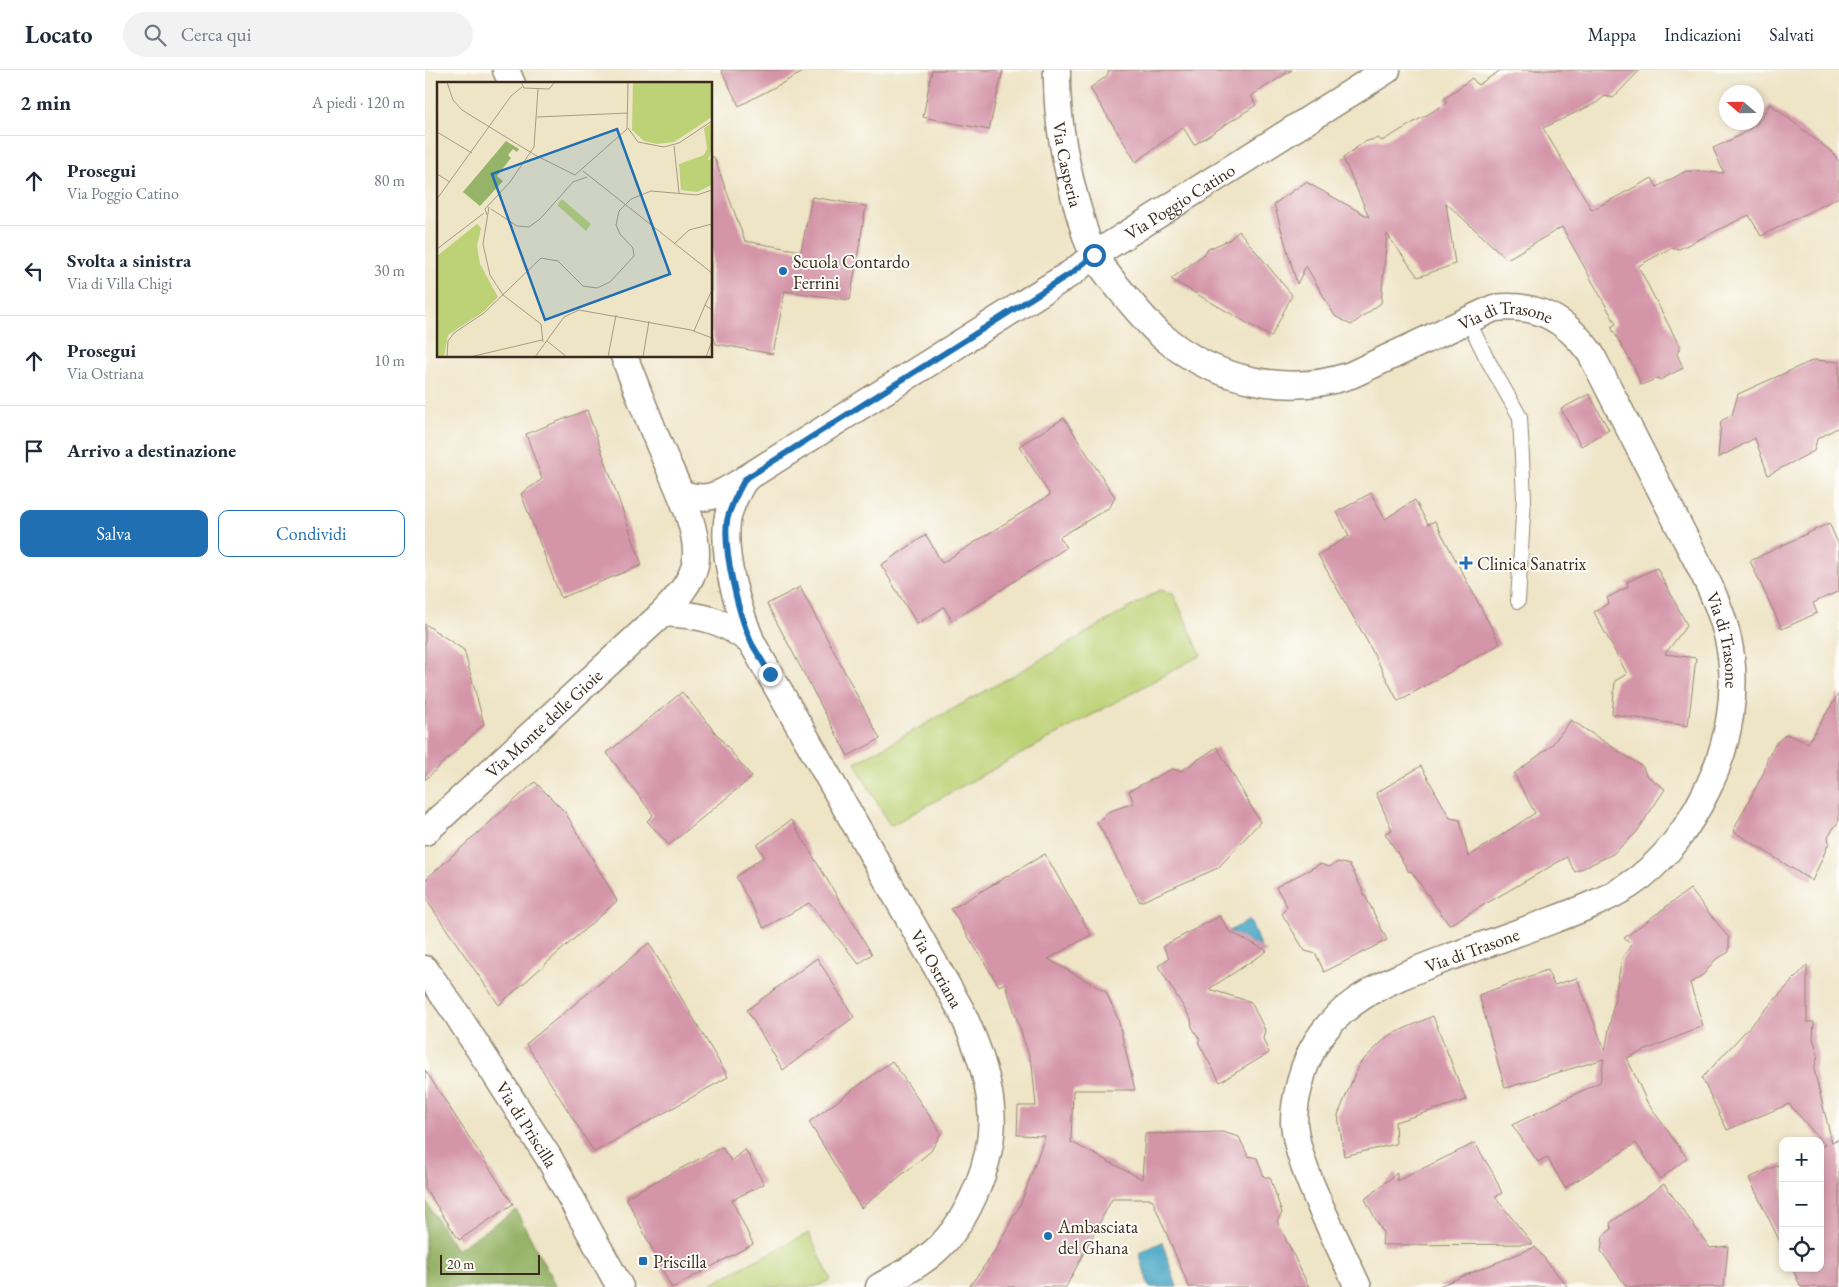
<!DOCTYPE html>
<html lang="it">
<meta charset="utf-8">
<style>
:root{--surface:#fff;--page:#f2f2f3;--text:#1f2937;--muted:#747a83;--line:#e0e1e3;--accent:#1f6fb2}
body{margin:0;font-family:"EB Garamond",serif;background:var(--page);color:var(--text)}
.controls{position:absolute;right:15px;bottom:15px;display:grid;overflow:hidden;border-radius:10px;box-shadow:0 2px 8px #0003}
.controls button{width:45px;height:45px;display:grid;place-items:center;padding:0;border:0;border-bottom:1px solid var(--line);background:var(--surface);color:var(--text);font:25px sans-serif}
.compass{position:absolute;left:1294px;top:15px;width:45px;height:45px;border-radius:50%;background:var(--surface);box-shadow:0 2px 8px #0003;rotate:290deg}
.scale{position:absolute;left:15px;bottom:12px;width:100px;box-sizing:border-box;padding-left:5px;border:2px solid #3b2a1e;border-top:0;font-size:14px;line-height:18px;white-space:nowrap;color:#3b2a1e;-webkit-text-stroke:4px #fdfcf7;paint-order:stroke}
.stop{position:absolute;width:15px;height:15px;margin:-11px;border:4px solid #1f6fb2;border-radius:50%;background:#fff}
.stop.end{background:#1f6fb2;border-color:#fff;box-shadow:0 1px 5px #0008}
.list{margin:0;padding:0;list-style:none}
h2{display:flex;justify-content:space-between;align-items:center;height:65px;margin:0;padding:0 20px;font-size:21px}
h2 small{font-size:16px;font-weight:400;color:var(--muted)}
.list li{display:grid;grid-template-columns:32px 1fr auto;gap:15px;align-items:center;box-sizing:border-box;height:90px;padding:0 20px;border-top:1px solid var(--line)}
.list b{display:block;font-size:19px;white-space:nowrap}
.list p{margin:0;font-size:16px;white-space:nowrap;color:var(--muted)}
.list em{font-size:16px;font-style:normal;color:var(--muted)}
.actions{display:flex;gap:10px;padding:15px 20px}
.actions a{flex:1;padding:11px 0;border:1px solid var(--accent);border-radius:10px;text-align:center;font-size:18px;color:var(--accent)}
.actions .main{background:var(--accent);color:#fff}
.icon{flex:none;width:28px;height:28px;fill:none;stroke:currentColor;stroke-width:2;stroke-linecap:round;stroke-linejoin:round}
.map{position:relative;flex:none;width:1414px;height:1217px;overflow:hidden}
header{display:flex;align-items:center;gap:30px;box-sizing:border-box;height:70px;padding:0 25px;background:var(--surface);border-bottom:1px solid var(--line)}
header strong{font-size:24px}
nav{display:flex;gap:28px;margin-inline-start:auto;font-size:18px}
.search{width:350px;height:45px;background:var(--page);display:flex;align-items:center;gap:12px;box-sizing:border-box;padding:0 18px;border-radius:28px;color:var(--muted);font-size:19px}
main{display:flex}
aside{flex:1;background:var(--surface)}
.map>svg:first-child{display:block}
.green{fill:#bdd276;stroke:#7c7e4a}
.forest{fill:#96b467;stroke:#686f42}
.water{fill:#46a6c5;stroke:#406872}
.building{fill:#d495a9}
.lines{fill:none;stroke-linecap:round;stroke-linejoin:round}
.lane-casing{stroke:#948772;stroke-width:16}
.street-casing{stroke:#948772;stroke-width:29}
.lane{stroke:#fff;stroke-width:14}
.street{stroke:#fff;stroke-width:26}
.route{stroke:#1f6fb2;stroke-width:6}
.poi-dot{fill:#1f6fb2;stroke:#fdfcf7;stroke-width:2}
.labels{text-anchor:middle;dominant-baseline:central;stroke-width:4;stroke-linejoin:round;paint-order:stroke}
.street-label{font-size:18px;fill:#3b2a1e;stroke:#fdfcf7}
.poi-label{font-size:18px;fill:#3b2a1e;stroke:#fdfcf7;text-anchor:start}
.inset-road{fill:none;stroke:#a69a83;stroke-width:1}
.view{fill:#1f6fb2;fill-opacity:0.15;stroke:#1f6fb2;stroke-width:2.5}
.inset-edge{fill:none;stroke:#3b2a1e;stroke-width:2.5}
</style>
<header>
<strong>Locato</strong>
<div class="search"><svg class="icon" aria-label="search" viewBox="0 0 24 24"><circle cx="10" cy="10" r="6"/><path d="M15 15l6 6"/></svg>Cerca qui</div>
<nav><a>Mappa</a><a>Indicazioni</a><a>Salvati</a></nav>
</header>
<main>
<aside>
<h2>2 min<small>A piedi · 120 m</small></h2>
<ul class="list">
<li><svg class="icon" aria-label="ahead" viewBox="0 0 24 24"><path d="M12 20V5M6 11l6-6 6 6"/></svg><div><b>Prosegui</b><p>Via Poggio Catino</p></div><em>80 m</em></li>
<li><svg class="icon" aria-label="left" viewBox="0 0 24 24"><path d="M17 20v-9H6M10 6l-5 5 5 5"/></svg><div><b>Svolta a sinistra</b><p>Via di Villa Chigi</p></div><em>30 m</em></li>
<li><svg class="icon" aria-label="ahead" viewBox="0 0 24 24"><path d="M12 20V5M6 11l6-6 6 6"/></svg><div><b>Prosegui</b><p>Via Ostriana</p></div><em>10 m</em></li>
<li><svg class="icon" aria-label="arrive" viewBox="0 0 24 24"><path d="M6 21V4h12l-3 4 3 4H6"/></svg><div><b>Arrivo a destinazione</b></div></li>
</ul>
<div class="actions"><a class="main">Salva</a><a>Condividi</a></div>
</aside>
<div class="map">
<svg width="1414" height="1217" viewBox="0 0 1414 1217">
<rect width="100%" height="100%" fill="#fdfcf7"/>
<filter id="ink" filterUnits="userSpaceOnUse"><feTurbulence type="fractalNoise" baseFrequency=".02" numOctaves="2"/><feDisplacementMap in="SourceGraphic" scale="10" xChannelSelector="R" yChannelSelector="G"/><feConvolveMatrix kernelMatrix="1 2 1 2 8 2 1 2 1" color-interpolation-filters="sRGB"/></filter>
<filter id="wash" filterUnits="userSpaceOnUse"><feTurbulence type="fractalNoise" baseFrequency=".0096" numOctaves="4" result="noise"/><feDisplacementMap in="SourceGraphic" scale="20" xChannelSelector="R" yChannelSelector="G"/><feGaussianBlur stdDeviation="1.12" result="paint"/><feColorMatrix in="noise" values="0 0 0 0 0 0 0 0 0 0 0 0 0 0 0 0 0 1.4 0 .05"/><feComposite in="paint" operator="in"/></filter>
<g filter="url(#wash)">
<rect width="100%" height="100%" fill="#eee4c6"/>
<!-- green -->
<g class="green">
<path d="M735 520 748 523 776 585 465 756 430 693 582 609Z"/>
<path d="M384 1163 406 1210 390 1217H279Z"/>
</g>
<!-- forest -->
<path class="forest" d="M0 1130 31 1180 91 1140 131 1217H0Z"/>
<!-- water -->
<g class="water">
<path d="M825 850 837 881 804 861Z"/>
<path d="M737 1172 752 1217H724L714 1183Z"/>
</g>
<g id="blocks">
<!-- building -->
<g class="building">
<path d="M296 0H382L314 36Z"/>
<path d="M507 0H578L564 60 498 47Z"/>
<path d="M684 0H867L826 26 831 35 769 75 758 57 711 92 665 18 682 6Z"/>
<path d="M1076 0H1215L1188 28 1180 26 1171 33 1118 58 1167 140 1227 108 1232 117 1261 101 1299 103 1288 78 1312 67 1331 55 1345 34 1407 82 1414 91V127L1336 166 1324 145 1254 179 1246 178 1213 196 1255 277 1252 284 1258 298 1235 310 1233 308 1216 315 1209 297 1186 257 1191 254 1137 157 1082 189 1021 133 1030 194 993 207 962 164 956 233 926 255 910 246 881 196 872 214 849 134 881 112 944 147 918 88 939 72 953 68 957 71 1022 33 1020 28 1047 8 1053 15Z"/>
<path d="M286 87H289L320 171 376 181 387 127 441 136 425 230 360 221 348 284 291 274 286 259Z"/>
<path d="M814 161 867 225 846 267 746 209 778 185 783 179 804 170Z"/>
<path d="M1389 290 1414 292V357L1392 369 1389 381 1343 405 1330 368 1293 388 1296 351 1307 345 1313 324Z"/>
<path d="M1164 324 1184 360 1156 376 1136 339Z"/>
<path d="M162 340 217 495 136 528 96 424 117 409 101 364Z"/>
<path d="M639 348 690 427 685 437 635 467 641 478 527 551 519 537 492 554 456 495 501 465 517 493 625 425 594 376Z"/>
<path d="M946 423 960 449 990 430 1003 454 1010 451 1075 574 973 631 942 571 893 485 924 466 912 442Z"/>
<path d="M1404 453 1414 475V521L1388 533 1392 543 1357 559 1325 491Z"/>
<path d="M1232 498 1262 555 1240 584 1271 588 1263 656 1187 644 1190 611 1202 604 1169 542 1184 533 1182 528 1203 517 1202 512Z"/>
<path d="M375 517 455 669 423 686 342 534Z"/>
<path d="M0 554 39 580 59 654 0 710Z"/>
<path d="M257 622 327 707 244 775 222 751 228 745 182 683Z"/>
<path d="M1414 623V751L1403 766 1404 773 1387 811 1308 761 1339 702 1342 689 1351 673 1361 664 1383 673Z"/>
<path d="M1146 650 1218 697 1221 705 1240 719 1211 763 1188 784 1150 802 1142 787 1024 855 986 801 984 802 960 763 967 760 951 723 996 696 1025 748 1035 750 1043 787 1110 743 1089 704 1126 676Z"/>
<path d="M792 677 835 752 793 798 715 832 672 752 685 741 709 733 704 721 747 699 756 701Z"/>
<path d="M110 712 140 742 192 831 74 935 0 828V810Z"/>
<path d="M366 750 447 884 434 894 384 833 339 858 311 807 339 786 332 775Z"/>
<path d="M620 784 666 865 623 889 681 922 693 949 710 1020H648L646 1072 717 1109 720 1064 797 1062 814 1067 823 1086 832 1088 839 1107H845L857 1143 852 1151 884 1217H764L727 1129H687L641 1217H544L568 1184 596 1133 620 1066 592 1065 593 1036H611L607 995 580 913 574 916 526 839Z"/>
<path d="M913 792 925 795 962 870 899 902 891 884 880 881 857 844 862 836 851 817 895 794 904 797Z"/>
<path d="M1265 819 1304 868V882L1290 890 1278 905 1265 913 1278 956 1202 988 1222 1032 1262 1088 1235 1109 1211 1073 1140 1118 1122 1087 1113 1092 1087 1055 1175 1012 1179 989 1080 1018 1054 925 1122 900 1129 915 1152 908 1180 981 1197 888 1206 875 1199 868Z"/>
<path d="M795 846 804 861 842 881 784 919 826 932 840 960 838 969 844 983 795 1012 773 972 775 970 767 957 766 949 733 896 744 888 738 876Z"/>
<path d="M224 873 303 1007 169 1082 101 974Z"/>
<path d="M392 888 429 947 358 1000 322 940Z"/>
<path d="M1382 895V952H1389L1388 968 1393 985 1389 1000 1407 1072 1414 1069V1217H1376L1367 1198H1395V1077L1400 1075 1364 1034 1302 1060 1277 1008Z"/>
<path d="M1008 946 1041 1030 970 1052 971 1074 919 1086 913 1045 934 994 963 966Z"/>
<path d="M467 991 516 1063 506 1081 436 1138 384 1052Z"/>
<path d="M0 1000 88 1134 34 1170 0 1118Z"/>
<path d="M1050 1073 1069 1105 1077 1123 1070 1127 1108 1174 957 1175 958 1163 940 1129 972 1103V1111Z"/>
<path d="M297 1077 306 1091 320 1079 339 1114 307 1130 328 1174 249 1217H246L201 1127Z"/>
<path d="M1358 1093V1178L1324 1108Z"/>
<path d="M1239 1114 1285 1178 1303 1176 1299 1217H1202L1176 1181 1178 1166 1187 1159 1185 1153Z"/>
<path d="M1110 1177 1143 1217H1014V1216Z"/>
</g>
</g>
</g>
<g filter="url(#ink)">
<use href="#blocks" fill-opacity="0" stroke="#948772" stroke-width="1"/>
<g class="lines">
<!-- lane casing -->
<g class="lane-casing">
<path id="lane" d="M1043 250 1061 287 1095 347 1099 429 1093 531"/>
</g>
<!-- street casing -->
<g class="street-casing">
<g id="street">
<path d="M81 0 87 14"/>
<path id="s1" d="M632 0C631 49 641 99 655 146 659 159 662 173 669 185 678 200 690 214 701 227 713 241 724 255 737 266 788 310 862 327 926 305L1069 238C1112 233 1141 249 1166 284 1195 340 1223 396 1252 452 1271 490 1294 528 1303 569 1314 618 1304 674 1283 718 1264 757 1240 792 1203 816 1177 832 1149 842 1120 853 1089 864 1059 875 1028 886 959 912 891 935 874 1017 871 1028 869 1041 869 1053 872 1084 885 1112 897 1140 909 1166 921 1191 933 1217"/>
<path id="s2" d="M320 409C312 422 304 436 302 452 298 490 313 538 327 573L536 940C550 971 563 1003 566 1038 571 1085 545 1151 509 1182 493 1196 473 1206 454 1217"/>
<path id="s3" d="M256 423C283 434 297 423 320 409L648 202 669 185 962 0"/>
<path d="M238 543C275 545 298 549 327 573"/>
<path id="s4" d="M0 762 238 543C250 530 266 513 270 495 277 461 249 410 236 379 223 348 211 317 199 286"/>
<path id="s5" d="M0 899 31 943 124 1088 195 1217"/>
</g>
</g>
<!-- lane -->
<use href="#lane" class="lane"/>
<!-- street -->
<use href="#street" class="street"/>
</g>
</g>
<g class="lines" filter="url(#ink)">
<!-- route -->
<path class="route" d="M345 604C339 594 333 584 327 574 314 547 298 481 302 451 305 436 313 422 320 409L648 202 669 185"/>
</g>
<!-- markers -->
<g class="poi-dot">
<circle cx="358" cy="201" r="5"/>
<path d="M1038.5 485.5h5v5h5v5h-5v5h-5v-5h-5v-5h5z"/>
<circle cx="623" cy="1166" r="5"/>
<rect x="213" y="1186" width="10" height="10" rx="2.5"/>
</g>
<g class="labels">
<!-- street labels -->
<g class="street-label">
<text stroke="none"><textPath href="#s1" startOffset="95">Via Casperia</textPath></text>
<text stroke="none"><textPath href="#s3" startOffset="585">Via Poggio Catino</textPath></text>
<text stroke="none"><textPath href="#s1" startOffset="666">Via di Trasone</textPath></text>
<text stroke="none"><textPath href="#s1" startOffset="1086">Via di Trasone</textPath></text>
<text stroke="none"><textPath href="#s4" startOffset="161">Via Monte delle Gioie</textPath></text>
<text transform="translate(1047 880) rotate(-20)">Via di Trasone</text>
<text stroke="none"><textPath href="#s2" startOffset="546">Via Ostriana</textPath></text>
<text stroke="none"><textPath href="#s5" startOffset="186">Via di Priscilla</textPath></text>
</g>
<!-- poi labels -->
<g class="poi-label">
<text x="368" y="191">Scuola Contardo<tspan x="368" dy="21">Ferrini</tspan></text>
<text x="1052" y="493">Clinica Sanatrix</text>
<text x="633" y="1156">Ambasciata<tspan x="633" dy="21">del Ghana</tspan></text>
<text x="228" y="1191">Priscilla</text>
</g>
</g>
<!-- overview -->
<g transform="translate(12 12)">
<rect width="275" height="275" fill="#eee4c6"/>
<path d="M196 0H275V35L237 60 220 62 207 59 195 48ZM275 41V67L271 78 275 77V103L260 110 244 108 242 82 267 73 270 67 267 46ZM125 117 154 142 149 149 120 123ZM40 142 44 146 40 164 43 182 61 215 46 230 11 253 7 275H0V174Z" fill="#bdd276"/>
<path d="M69 59 82 67 80 70 76 67 71 73 74 76 60 94 66 99 43 124 26 110Z" fill="#96b467"/>
<path class="inset-road" d="M10 0 16 18 25 28 98 73 138 93 190 47 191 0M84 0 87 6 112 7 118 0M100 35 191 31M191 46 201 60 227 65 242 61 275 39M0 50 35 71M237 64 242 111M146 89 275 191M0 92 13 100M0 117 74 14 85 5M52 125 46 162 53 193 66 213 104 242 106 260M54 127 80 144 92 145 103 137 136 100 150 95M50 133 48 127 73 100 97 65 101 7M237 162 252 148 275 142M0 167 47 131M268 223 275 208M257 249 268 223 275 228M110 259 130 275M10 275 11 259 17 251 47 231 104 176 121 179 146 204 160 206 173 200 197 174 196 166 183 152 179 143 182 129 194 117 214 109 260 113 275 108M33 275 105 258M98 275 127 235 142 228 254 248 275 256M171 275 179 233M206 275 212 239M269 275 275 259"/>
<path class="view" d="M180 47 233 192 108 238 55 92Z"/>
<rect width="275" height="275" class="inset-edge"/>
</g>
</svg>
<div class="controls">
<button>+</button>
<button>−</button>
<button><svg class="icon" aria-label="locate" viewBox="0 0 24 24"><circle cx="12" cy="12" r="6"/><path d="M12 2v4M12 18v4M2 12h4M18 12h4"/></svg></button>
</div>
<svg class="compass" viewBox="-18 -18 36 36"><path d="M0-13l5 13h-10z" fill="#e53935"/><path d="M0 13l5-13h-10z" fill="#747a83"/></svg>
<div class="scale">20 m</div>
<div class="stop" style="left:669px;top:185px"></div>
<div class="stop end" style="left:345px;top:604px"></div>
</div>
</main>
